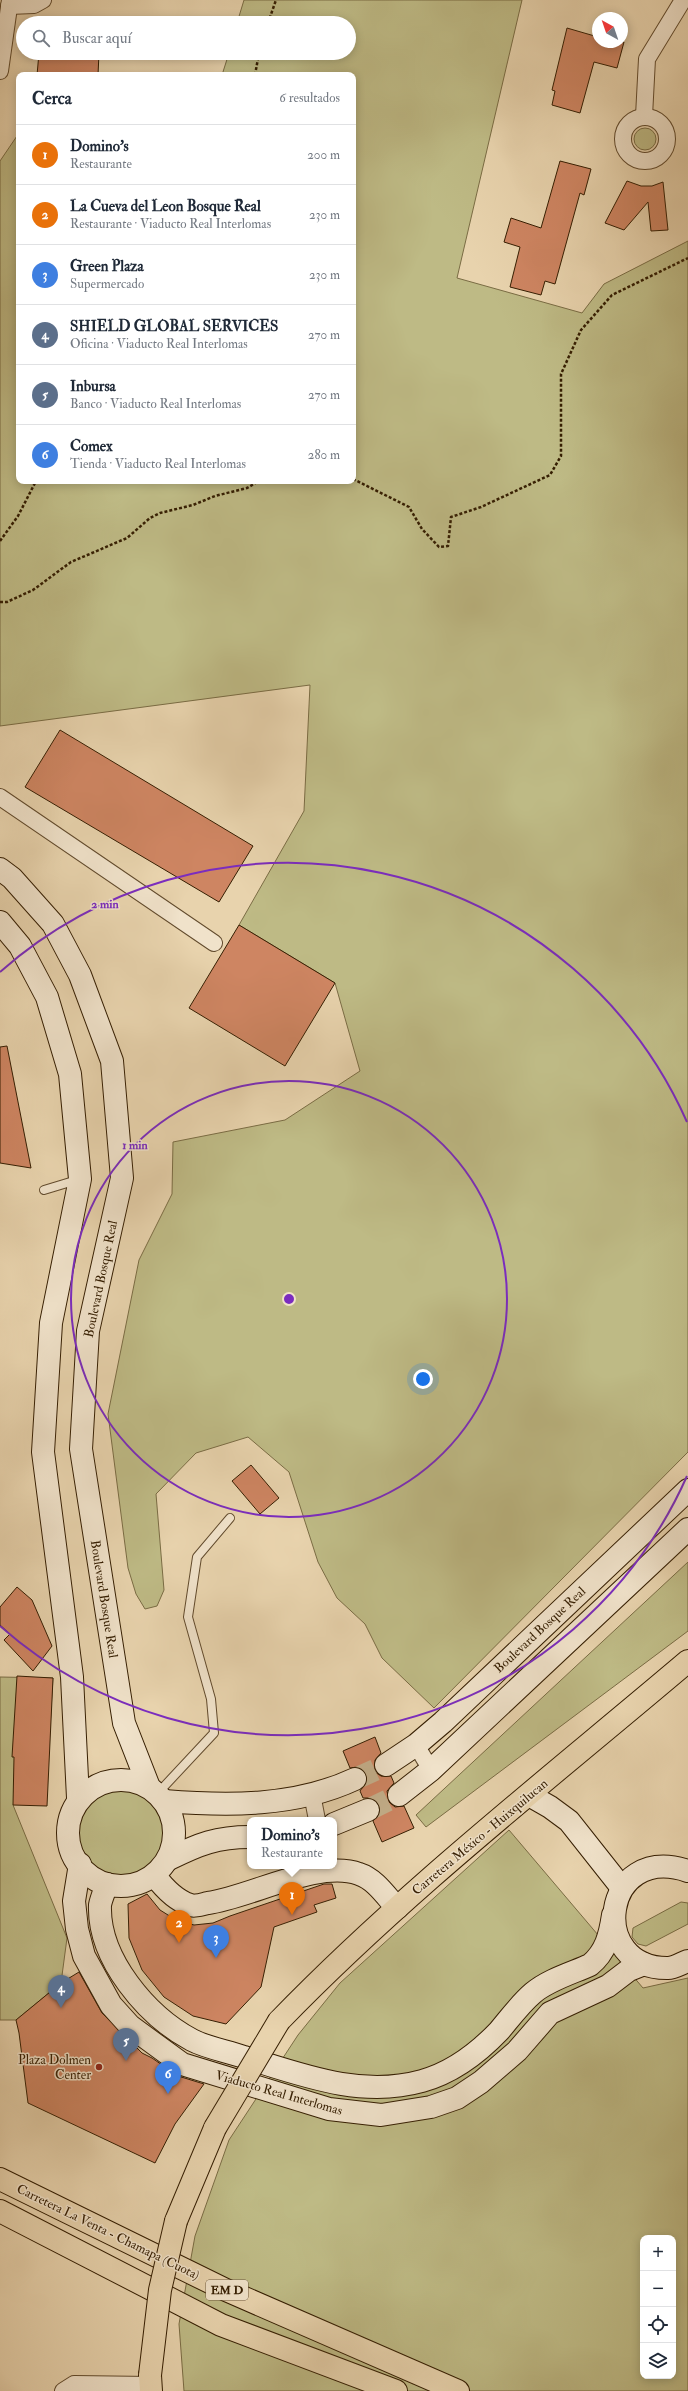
<!DOCTYPE html>
<html lang="es">
<meta charset="utf-8">
<style>
:root{--surface:#fff;--page:#f6f6f7;--text:#1f2937;--muted:#747a83;--line:#e0e1e3;--accent:#8f2418}
body{margin:0;font-family:"IM FELL Double Pica",serif;background:var(--page);color:var(--text)}
.controls{position:absolute;right:12px;bottom:12px;display:grid;overflow:hidden;border-radius:8px;box-shadow:0 2px 10px #0003}
.controls button{width:36px;height:36px;display:grid;place-items:center;padding:0;border:0;border-bottom:1px solid var(--line);background:var(--surface);color:var(--text);font:20px sans-serif}
.compass{position:absolute;left:592px;top:12px;width:36px;height:36px;border-radius:50%;background:var(--surface);box-shadow:0 2px 10px #0003;rotate:320deg}
.you{position:absolute;left:423px;top:1379px;width:14px;height:14px;margin:-10px;border:3px solid #fff;border-radius:50%;background:#1a73e8;box-shadow:0 0 0 6px #1a73e833}
.badge{display:grid;place-items:center;width:26px;height:26px;border-radius:50%;background:var(--accent);color:#fff;font-size:13px;font-weight:700}
.pin{position:absolute;translate:-50% -33px;filter:drop-shadow(0 1px 2px #0008)}
.pin::after{content:'';position:absolute;top:21px;width:14px;height:12px;background:inherit;clip-path:polygon(0 0,100% 0,50% 100%)}
.popup{position:absolute;left:247px;top:1817px;width:90px;height:52px;box-sizing:border-box;display:grid;place-content:center;border-radius:8px;background:var(--surface);filter:drop-shadow(0 1px 3px #0005);font-size:13px;white-space:nowrap;color:var(--muted)}
.popup b{font-size:15px;color:var(--text)}
.popup::after{content:'';position:absolute;left:50%;top:100%;margin-left:-8px;border:8px solid transparent;border-top-color:var(--surface)}
.list{margin:0;padding:0;list-style:none}
h2{display:flex;justify-content:space-between;align-items:center;height:52px;margin:0;padding:0 16px;font-size:17px}
h2 small{font-size:13px;font-weight:400;color:var(--muted)}
.list li{display:grid;grid-template-columns:26px 1fr auto;gap:12px;align-items:center;box-sizing:border-box;height:60px;padding:0 16px;border-top:1px solid var(--line)}
.list b{display:block;font-size:15px;white-space:nowrap}
.list p{margin:0;font-size:13px;white-space:nowrap;color:var(--muted)}
.list em{font-size:13px;font-style:normal;color:var(--muted)}
.icon{flex:none;width:22px;height:22px;fill:none;stroke:currentColor;stroke-width:2;stroke-linecap:round;stroke-linejoin:round}
.map{position:relative;flex:none;width:688px;height:2391px;overflow:hidden}
.search{position:absolute;background:var(--surface);box-shadow:0 2px 10px #0003;left:16px;top:16px;width:340px;height:44px;display:flex;align-items:center;gap:10px;box-sizing:border-box;padding:0 14px;border-radius:22px;color:var(--muted);font-size:15px}
.panel{position:absolute;background:var(--surface);box-shadow:0 2px 10px #0003;left:16px;top:72px;width:340px;height:412px;border-radius:8px}
.map>svg:first-child{display:block}
.green{fill:#beba85;stroke:#7a6c44;fill-rule:evenodd}
.building{fill:#ce8562;stroke:#351e02}
.lines{fill:none;stroke-linecap:round;stroke-linejoin:round}
.secondary-tunnel{stroke:#c4af8b;stroke-width:22;stroke-dasharray:22 11;stroke-linecap:butt}
.lane-casing{stroke:#624b2d;stroke-width:10}
.street-casing{stroke:#624b2d;stroke-width:18}
.secondary-casing{stroke:#351e02;stroke-width:24}
.primary-casing{stroke:#351e02;stroke-width:24}
.highway-casing{stroke:#351e02;stroke-width:24}
.path{stroke:#351e02;stroke-width:2.5;stroke-dasharray:3 2;stroke-linecap:butt}
.lane{stroke:#f0e2ca;stroke-width:8}
.street{stroke:#f0e2ca;stroke-width:16}
.secondary{stroke:#f0e2ca;stroke-width:22}
.primary{stroke:#e8d3ad;stroke-width:22}
.highway{stroke:#e8d3ad;stroke-width:22}
.primary-bridge-casing{stroke:#351e02;stroke-width:24;stroke-linecap:butt}
.primary-bridge{stroke:#e8d3ad;stroke-width:22}
.ring{fill:none;stroke:#7b2cbf;stroke-width:2}
.poi-dot{fill:#8f2418;stroke:#f0e2ca;stroke-width:1.5}
.labels{text-anchor:middle;dominant-baseline:central;stroke-width:3;stroke-linejoin:round;paint-order:stroke}
.shield{fill:#f0e2ca;stroke:#6d593e;stroke-width:1}
.shield-label{font-size:12px;font-weight:bold;fill:#351e02}
.street-label{font-size:13px;fill:#351e02;stroke:#f0e2ca}
.poi-label{font-size:13px;fill:#351e02;stroke:#f0e2ca;text-anchor:end}
.centre{fill:#7b2cbf;stroke:#f0e2ca;stroke-width:2}
.ring-label{font-size:12px;text-anchor:middle;font-weight:bold;fill:#7b2cbf;stroke:#f0e2ca;stroke-width:3;stroke-linejoin:round;paint-order:stroke}
</style>
<div class="map">
<svg width="688" height="2391" viewBox="0 0 688 2391">
<rect width="100%" height="100%" fill="#e8d3ad"/>
<filter id="stains"><feTurbulence type="fractalNoise" baseFrequency=".005" numOctaves="4"/><feColorMatrix values="0 0 0 0 .2 0 0 0 0 .09 0 0 0 0 .02 0 0 0 .5 -.17"/></filter>
<radialGradient id="worn" r=".72"><stop offset=".6" stop-color="#630" stop-opacity="0"/><stop offset="1" stop-color="#630" stop-opacity=".3"/></radialGradient>
<!-- green -->
<g class="green">
<path d="M244 0H522L457 278 582 313 604 284 688 241V1452L434 1708 382 1658 365 1624 337 1598 318 1562 289 1472 248 1437 196 1453 156 1494 164 1590 157 1606 145 1609 136 1594 128 1568 108 1414 139 1260 172 1194 173 1142 285 1120 360 1071 335 983 239 925 304 811 310 685 0 726V161L19 133V481H353V75H222L229 53H349V23H237Z"/>
<circle cx="645" cy="139" r="11"/>
<path d="M688 1562V1631L426 1827 416 1815Z"/>
<path d="M0 1677 53 1678 48 1759 13 1805 67 1938 61 1983 16 2020H0Z"/>
<path d="M123 1788C130 1791 137 1792 143 1795 164 1806 173 1840 157 1859 108 1918 40 1820 102 1792 108 1789 117 1789 123 1788Z"/>
<path d="M509 1830 643 1988 688 1978V2391H184L179 2324 195 2236 229 2140 298 2035 340 1983ZM643 2238H673V2376H643Z"/>
<path d="M681 1902 688 1903V1924L646 1946 638 1944 632 1937 633 1928Z"/>
</g>
<!-- building -->
<g class="building">
<path d="M567 28 598 37V42H624L617 68 594 62 580 113 552 105 555 91 552 90Z"/>
<path d="M39 53H99L98 75H37Z"/>
<path d="M560 161 591 169 584 195 580 193 555 284 545 281 541 295 510 287 520 247 504 242 511 218 541 228Z"/>
<path d="M627 181 641 186H652L663 182 668 230 651 231 648 202 624 230 605 223Z"/>
<path d="M60 730 253 846 219 902 25 787Z"/>
<path d="M239 925 335 983 285 1066 189 1008Z"/>
<path d="M7 1046 31 1168 0 1163V1047Z"/>
<path d="M251 1465 279 1498 260 1514 232 1481Z"/>
<path d="M17 1587 32 1600 52 1646 33 1671 4 1640 10 1634 0 1625V1607Z"/>
<path d="M17 1676 53 1678 47 1806 13 1805 14 1757H12Z"/>
<path d="M375 1737 381 1753 375 1760V1772L381 1776H391L394 1783 387 1791 389 1802 395 1807 404 1806 414 1828 382 1842 373 1821 380 1812 379 1805 370 1798H363L360 1791 367 1781 366 1774 357 1767 350 1768 343 1751Z"/>
<path d="M324 1884H332L336 1898 314 1905 317 1912 274 1927 261 1987 226 2024 193 2016 164 1997 142 1970 129 1938 128 1904 147 1894 160 1910 176 1920 194 1925 213 1923 230 1916Z"/>
<path d="M79 1972 102 2013 142 2053 152 2058 178 2076 204 2084 175 2124 155 2163 28 2103 19 2033 16 2020 61 1983Z"/>
</g>
<g class="lines">
<!-- secondary-tunnel -->
<g class="secondary-tunnel">
<path d="M355 1779 386 1765"/>
<path d="M368 1810 399 1795"/>
</g>
<!-- lane casing -->
<g class="lane-casing">
<g id="lane">
<path d="M44 1190 77 1180"/>
<path d="M157 1794 214 1733 211 1699 188 1617 197 1557 230 1518"/>
</g>
</g>
<!-- street casing -->
<g class="street-casing">
<g id="street">
<path d="M9 6 34 5 43 0"/>
<path d="M0 71 10 0"/>
<path d="M644 116 647 59 683 0"/>
<circle cx="645" cy="139" r="22"/>
<path d="M0 797 214 943"/>
<path d="M416 1745 431 1770"/>
<path d="M312 1794 317 1820"/>
<path d="M63 2391 74 2384 150 2385"/>
</g>
</g>
<!-- secondary casing -->
<g class="secondary-casing">
<g id="secondary">
<path d="M0 869 12 878 53 924 80 975 112 1061 122 1178 88 1331 81 1449 124 1723 149 1787"/>
<path d="M0 922 20 946 47 997 70 1074 80 1179 51 1323 43 1452 72 1677 78 1798"/>
<path d="M386 1765 416 1745 443 1722 688 1490"/>
<circle cx="121" cy="1833" r="53"/>
<path d="M399 1795 431 1770 688 1529"/>
<path d="M529 1795 550 1807 569 1821 622 1888"/>
<path d="M164 1801C228 1806 295 1807 355 1779"/>
<path d="M334 1824 368 1810"/>
<path d="M169 1859C199 1844 217 1837 250 1837"/>
<path d="M80 1864 74 1901 77 1929 84 1956 111 2005 130 2026 182 2064 329 2109 381 2115 431 2107 457 2098 481 2082 517 2051 550 2013 608 1986 629 1970 644 1964"/>
<path d="M688 1871C601 1842 587 1969 668 1968 674 1968 682 1963 688 1961"/>
<path d="M155 1876C164 1888 175 1900 190 1905 194 1907 203 1904 208 1903 251 1897 318 1859 359 1874 375 1879 386 1896 397 1908"/>
<path d="M107 1884C105 1890 101 1899 100 1905 98 1959 147 2016 192 2040 207 2048 227 2051 244 2057 302 2075 361 2098 422 2081 451 2073 478 2053 499 2031 510 2018 520 2004 533 1993 548 1980 572 1973 590 1965 606 1952 610 1935 613 1915"/>
</g>
</g>
<!-- primary casing -->
<g class="primary-casing">
<g id="primary">
<path d="M279 2021C405 1891 550 1778 688 1661"/>
<path d="M176 2221 215 2128"/>
<path d="M150 2375 151 2391"/>
</g>
</g>
<!-- highway casing -->
<g class="highway-casing">
<g id="highway">
<path d="M0 2179 226 2290 458 2391"/>
<path d="M0 2211 221 2325 396 2391"/>
</g>
</g>
<!-- path -->
<g class="path">
<path d="M268 23 276 0"/>
<path d="M255 75 259 53"/>
<path d="M353 479 409 507 422 529 439 547 448 546 451 517 481 507 550 475 561 456V374L581 330 612 295 688 258"/>
<path d="M0 541 18 516 36 481"/>
<path d="M0 602H7L33 590 71 562 127 538 150 518 160 513 193 505 215 496 247 488 259 481"/>
</g>
<!-- lane -->
<use href="#lane" class="lane"/>
<!-- street -->
<use href="#street" class="street"/>
<!-- secondary -->
<use href="#secondary" class="secondary"/>
<!-- primary -->
<use href="#primary" class="primary"/>
<!-- highway -->
<use href="#highway" class="highway"/>
<!-- primary-bridge casing -->
<g class="primary-bridge-casing">
<g id="primary-bridge">
<path d="M215 2128 279 2021"/>
<path d="M150 2375 160 2290 176 2221"/>
</g>
</g>
<!-- primary-bridge -->
<use href="#primary-bridge" class="primary-bridge"/>
</g>
<!-- distance rings -->
<g class="ring">
<circle cx="289" cy="1299" r="218"/>
<path d="M687 1476A436 436 0 0 1 0 1626M0 972A436 436 0 0 1 687 1122"/>
</g>
<!-- markers -->
<circle class="poi-dot" cx="99" cy="2067" r="4"/>
<g class="labels">
<!-- shield labels -->
<rect class="shield" x="206" y="2280" width="42" height="20" rx="3"/>
<g class="shield-label">
<text x="227" y="2290">EM D</text>
</g>
<!-- street labels -->
<g class="street-label">
<text transform="translate(101 1279) rotate(-78)">Boulevard Bosque Real</text>
<text transform="translate(104 1599) rotate(81)">Boulevard Bosque Real</text>
<text transform="translate(540 1630) rotate(-43)">Boulevard Bosque Real</text>
<text transform="translate(480 1837) rotate(-40)">Carretera México - Huixquilucan</text>
<text transform="translate(279 2093) rotate(16)">Viaducto Real Interlomas</text>
<text transform="translate(108 2232) rotate(26)">Carretera La Venta - Chamapa (Cuota)</text>
</g>
<!-- poi labels -->
<g class="poi-label">
<text x="91" y="2060">Plaza Dolmen<tspan x="91" dy="15">Center</tspan></text>
</g>
</g>
<circle cx="289" cy="1299" r="6" class="centre"/>
<g class="ring-label">
<text x="105" y="908">2 min</text>
<text x="135" y="1149">1 min</text>
</g>
<rect width="100%" height="100%" filter="url(#stains)"/>
<rect width="100%" height="100%" fill="url(#worn)"/>
</svg>
<div class="controls">
<button>+</button>
<button>−</button>
<button><svg class="icon" aria-label="locate" viewBox="0 0 24 24"><circle cx="12" cy="12" r="6"/><path d="M12 2v4M12 18v4M2 12h4M18 12h4"/></svg></button>
<button><svg class="icon" aria-label="layers" viewBox="0 0 24 24"><path d="M12 4l9 5-9 5-9-5zM3 14l9 5 9-5"/></svg></button>
</div>
<svg class="compass" viewBox="-18 -18 36 36"><path d="M0-13l5 13h-10z" fill="#e53935"/><path d="M0 13l5-13h-10z" fill="#747a83"/></svg>
<div class="you"></div>
<div class="pin badge" style="left:292px;top:1915px;background:#e8710a">1</div>
<div class="popup"><b>Domino's</b>Restaurante</div>
<div class="pin badge" style="left:179px;top:1943px;background:#e8710a">2</div>
<div class="pin badge" style="left:216px;top:1958px;background:#3f7fe0">3</div>
<div class="pin badge" style="left:61px;top:2008px;background:#5c6f8a">4</div>
<div class="pin badge" style="left:126px;top:2061px;background:#5c6f8a">5</div>
<div class="pin badge" style="left:168px;top:2094px;background:#3f7fe0">6</div>
<div class="search"><svg class="icon" aria-label="search" viewBox="0 0 24 24"><circle cx="10" cy="10" r="6"/><path d="M15 15l6 6"/></svg>Buscar aquí</div>
<section class="panel">
<h2>Cerca<small>6 resultados</small></h2>
<ul class="list">
<li><span class="badge" style="background:#e8710a">1</span><div><b>Domino's</b><p>Restaurante</p></div><em>200 m</em></li>
<li><span class="badge" style="background:#e8710a">2</span><div><b>La Cueva del Leon Bosque Real</b><p>Restaurante · Viaducto Real Interlomas</p></div><em>230 m</em></li>
<li><span class="badge" style="background:#3f7fe0">3</span><div><b>Green Plaza</b><p>Supermercado</p></div><em>230 m</em></li>
<li><span class="badge" style="background:#5c6f8a">4</span><div><b>SHIELD GLOBAL SERVICES</b><p>Oficina · Viaducto Real Interlomas</p></div><em>270 m</em></li>
<li><span class="badge" style="background:#5c6f8a">5</span><div><b>Inbursa</b><p>Banco · Viaducto Real Interlomas</p></div><em>270 m</em></li>
<li><span class="badge" style="background:#3f7fe0">6</span><div><b>Comex</b><p>Tienda · Viaducto Real Interlomas</p></div><em>280 m</em></li>
</ul>
</section>
</div>
